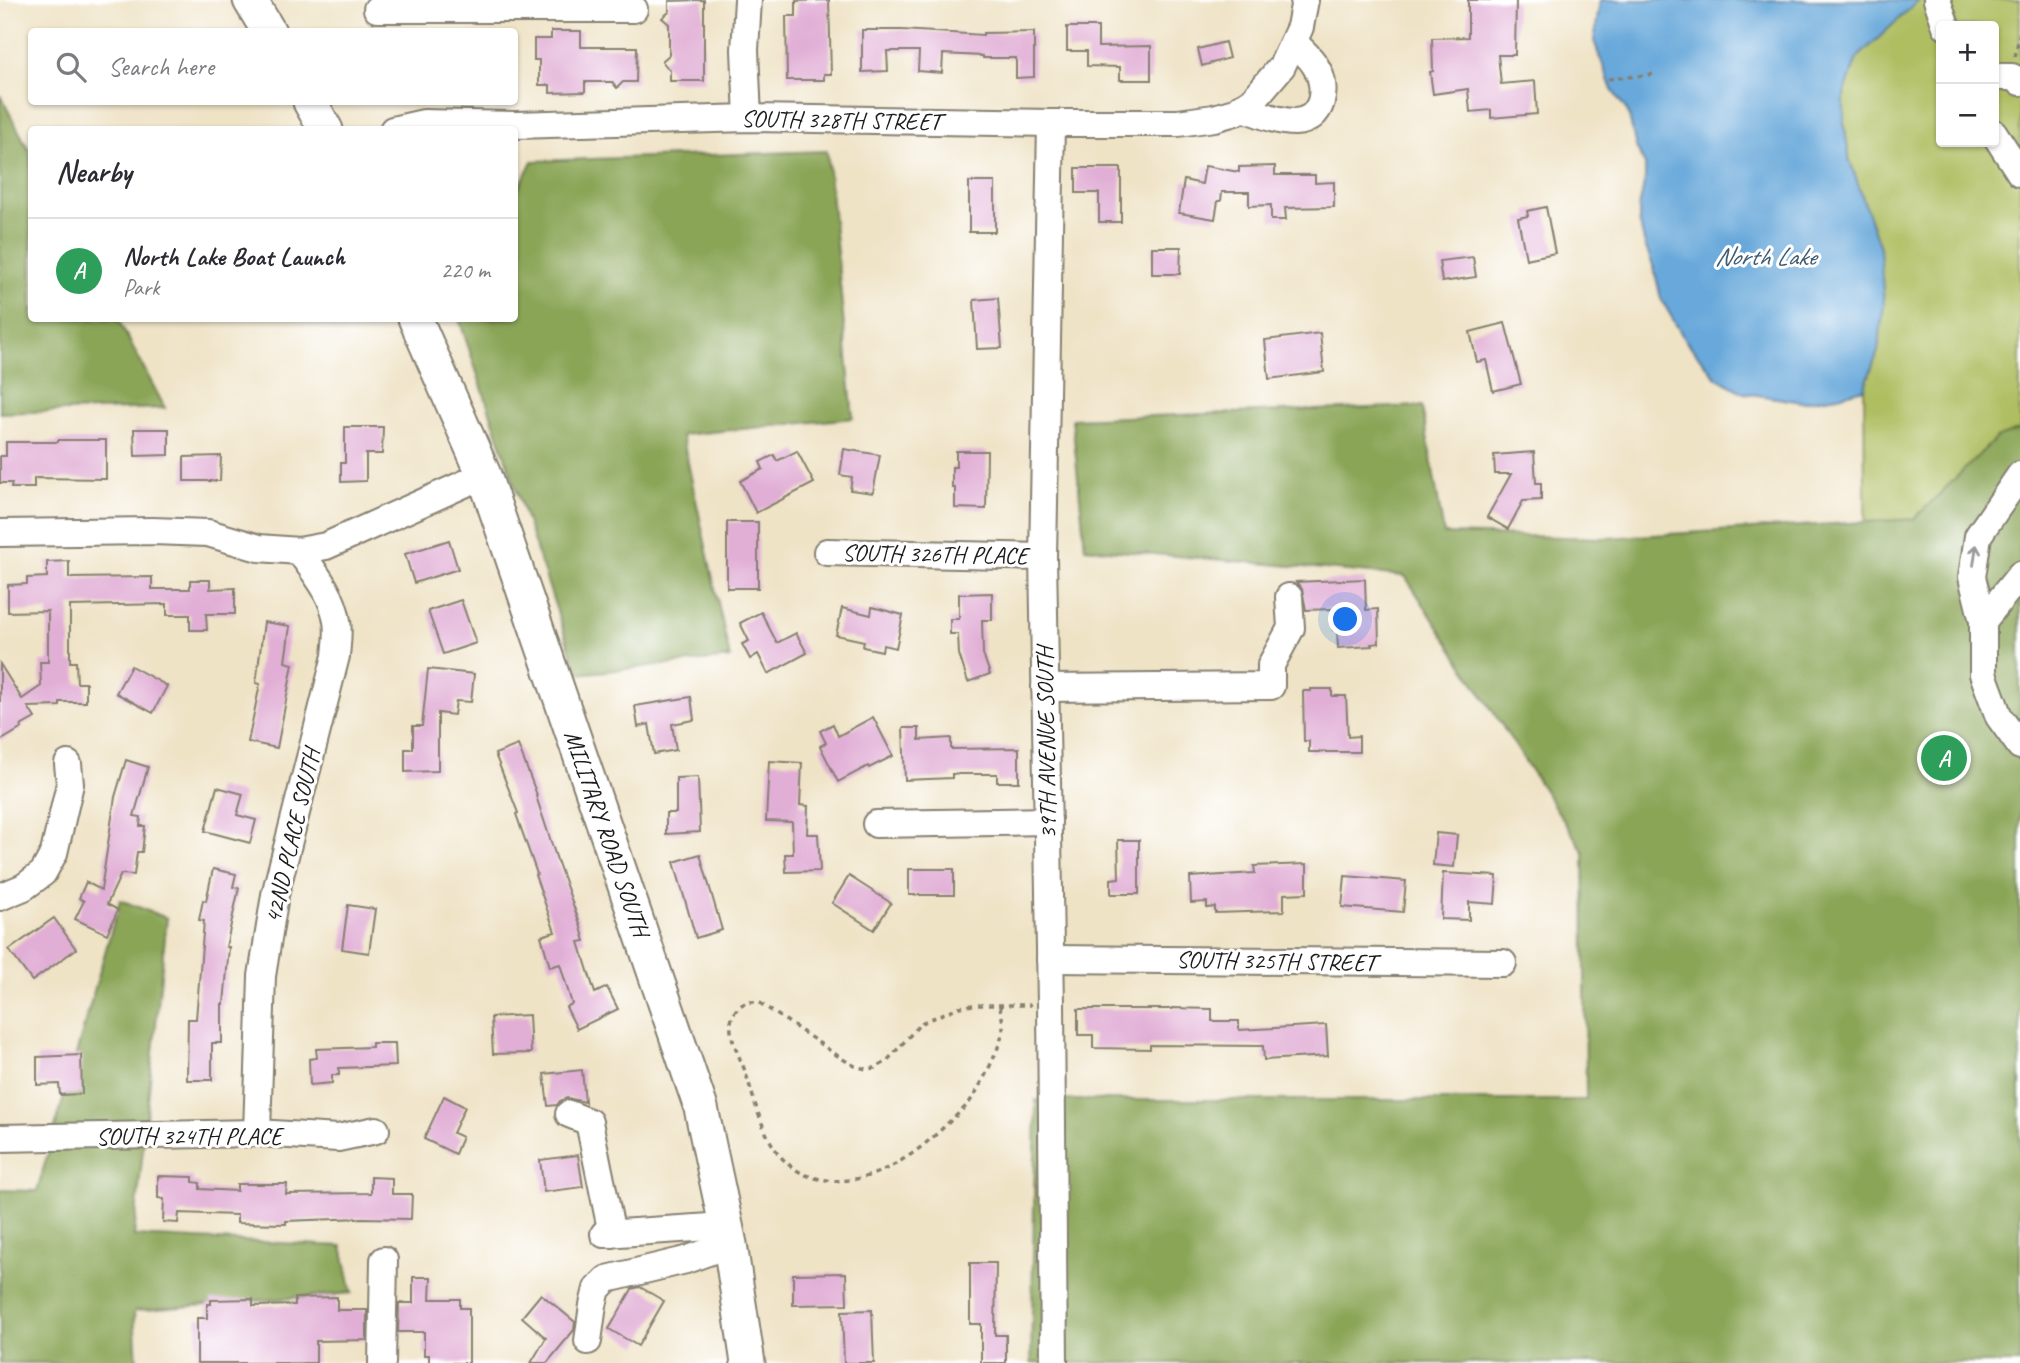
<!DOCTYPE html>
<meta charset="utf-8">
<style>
:root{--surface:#fff;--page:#f7f7f7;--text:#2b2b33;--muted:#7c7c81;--line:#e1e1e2;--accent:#b5179e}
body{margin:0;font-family:Caveat,sans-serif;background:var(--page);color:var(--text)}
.controls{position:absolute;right:21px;top:21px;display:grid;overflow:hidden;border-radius:7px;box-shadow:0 2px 5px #0004}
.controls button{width:63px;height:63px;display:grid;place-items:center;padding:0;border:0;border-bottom:2px solid var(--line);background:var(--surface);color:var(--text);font:35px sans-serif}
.you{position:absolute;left:1346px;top:620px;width:24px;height:24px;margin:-18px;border:5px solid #fff;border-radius:50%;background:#1a73e8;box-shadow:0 0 0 10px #1a73e833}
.badge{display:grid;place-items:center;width:46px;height:46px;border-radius:50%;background:var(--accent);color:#fff;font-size:23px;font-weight:700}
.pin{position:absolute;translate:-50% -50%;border:4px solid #fff;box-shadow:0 2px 7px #0006}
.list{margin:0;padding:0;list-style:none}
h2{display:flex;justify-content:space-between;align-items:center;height:91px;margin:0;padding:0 28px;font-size:30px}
h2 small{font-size:23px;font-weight:400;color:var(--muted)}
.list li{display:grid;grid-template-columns:46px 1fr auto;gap:21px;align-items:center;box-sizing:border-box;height:105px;padding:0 28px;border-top:2px solid var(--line)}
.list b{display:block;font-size:26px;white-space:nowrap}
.list p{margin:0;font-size:23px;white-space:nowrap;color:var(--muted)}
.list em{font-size:23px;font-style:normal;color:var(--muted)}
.icon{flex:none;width:38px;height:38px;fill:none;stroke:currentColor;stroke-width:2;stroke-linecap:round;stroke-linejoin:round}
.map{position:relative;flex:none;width:2020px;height:1363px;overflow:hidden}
.search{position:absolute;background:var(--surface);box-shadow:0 2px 5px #0004;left:28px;top:28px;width:490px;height:77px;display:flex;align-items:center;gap:18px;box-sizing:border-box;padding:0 24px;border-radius:7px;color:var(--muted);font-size:26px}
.panel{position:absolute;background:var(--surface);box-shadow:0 2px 5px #0004;left:28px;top:126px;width:490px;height:196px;border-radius:7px}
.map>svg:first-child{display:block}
.green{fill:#aebe61;stroke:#656d3e;stroke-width:2;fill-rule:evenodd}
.forest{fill:#8aa557;stroke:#53603a;stroke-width:2}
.water{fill:#67a8da;stroke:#42627b;stroke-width:2}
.building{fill:#e1aed5}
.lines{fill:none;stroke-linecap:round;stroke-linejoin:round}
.minor-casing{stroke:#868071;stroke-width:30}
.major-casing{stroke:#868071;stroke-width:37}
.path{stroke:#868071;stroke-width:3.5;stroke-dasharray:5 5;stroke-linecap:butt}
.minor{stroke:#fff;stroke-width:26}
.major{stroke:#fff;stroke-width:33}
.oneway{stroke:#999}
.labels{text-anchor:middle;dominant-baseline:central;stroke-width:6;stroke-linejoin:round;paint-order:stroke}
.street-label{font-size:24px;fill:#1c1c1c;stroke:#fff}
.water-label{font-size:26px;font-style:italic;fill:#3e5b71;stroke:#fff}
</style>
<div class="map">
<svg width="2020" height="1363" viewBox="0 0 2020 1363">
<rect width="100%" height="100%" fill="#fff"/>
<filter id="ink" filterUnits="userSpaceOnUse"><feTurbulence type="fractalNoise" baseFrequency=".0143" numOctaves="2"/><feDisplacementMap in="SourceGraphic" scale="14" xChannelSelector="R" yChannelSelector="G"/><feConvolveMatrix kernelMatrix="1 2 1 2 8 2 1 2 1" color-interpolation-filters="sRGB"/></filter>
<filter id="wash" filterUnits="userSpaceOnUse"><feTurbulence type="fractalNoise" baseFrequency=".00686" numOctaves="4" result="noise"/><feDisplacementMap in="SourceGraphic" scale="28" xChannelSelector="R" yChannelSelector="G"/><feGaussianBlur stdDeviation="1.57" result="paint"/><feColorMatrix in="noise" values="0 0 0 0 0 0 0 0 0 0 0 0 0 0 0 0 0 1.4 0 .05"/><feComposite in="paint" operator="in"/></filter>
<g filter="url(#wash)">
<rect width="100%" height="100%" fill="#efe3c6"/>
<!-- green -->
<path class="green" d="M1919 0H2020V1130L1871 1126 1864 389 1878 351 1880 248 1849 158 1844 122V95L1857 58ZM1941 26H1994V142H1941Z"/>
<!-- forest -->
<g class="forest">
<path d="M0 95 31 154 32 318 118 319 165 408 0 413Z"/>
<path d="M827 151 853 418 682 435 730 658 578 674 459 319 514 318 515 196 532 161Z"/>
<path d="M1422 406 1444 534 1604 538 1914 519 1996 438 2020 429V1363H1031L1036 1100H1586L1584 852 1405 576 1085 548 1072 419Z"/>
<path d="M120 900 167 918 134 1236 342 1246 352 1293 134 1311 137 1363H0V1190L37 1191Z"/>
</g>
<!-- water -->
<path class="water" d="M1600 0H1919L1857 58 1844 95V122L1849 158 1880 248 1884 304 1878 351 1864 389 1838 396 1802 402 1744 393 1717 378 1685 340 1661 299 1654 268 1645 245 1639 221V208L1645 179V165L1636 147 1628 112 1612 90 1594 41Z"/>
<g id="blocks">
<!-- building -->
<g class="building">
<path d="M704 0V81H670V71L662 61 669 55V24L662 18 669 12V1Z"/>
<path d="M829 0 831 74H824V80H787L786 16H796V1Z"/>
<path d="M1468 0H1516L1515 55H1498L1501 84 1535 81 1537 114 1491 118V110L1470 112 1468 89 1433 94 1430 72 1433 71 1432 38 1468 37Z"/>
<path d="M1067 27H1098V47L1151 46V80H1120V67L1087 66V51H1067Z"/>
<path d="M862 30H902L983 35V33L1034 32V77L1016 78V58H983V56L943 54 942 73 918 71 919 51H887L888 71 862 72Z"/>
<path d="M551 31H581V47H637L636 82H623L617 88 612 82H585V92L550 93V85H539V60H534V39H551Z"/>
<path d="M1225 42 1229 58 1202 66 1198 49Z"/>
<path d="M1205 166 1239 172V167L1275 166V175H1315V183L1334 182V207L1285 208 1286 220H1271V205L1249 206V192H1222L1221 201H1218L1215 219 1179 213 1184 180 1202 184Z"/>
<path d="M1076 168H1121V222H1099V193H1076Z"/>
<rect x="969" y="182" width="26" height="50"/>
<path d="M1546 207 1555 253 1526 259 1518 218 1528 216 1527 211Z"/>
<path d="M1152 247H1181L1180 274H1152Z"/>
<path d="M1473 257 1476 277 1442 282 1439 261Z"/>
<path d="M998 298 1002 348 977 349 974 300Z"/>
<path d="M1505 323 1521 384 1493 391 1486 360 1477 362 1470 332Z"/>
<path d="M1320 333 1324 372 1269 379 1265 340Z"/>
<path d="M345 427H383L382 454H366V481L341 482V463H345Z"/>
<path d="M134 429H169V455L135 456Z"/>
<path d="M58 440H106V479L34 478V488H11L12 483H0V456H6V442H58Z"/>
<path d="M844 449 880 455 873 493 850 490 852 477 840 475Z"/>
<path d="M797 451 814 483 756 513 740 481 763 469 760 462 774 455 777 461Z"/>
<path d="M956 451H987L986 509 955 508V488H952V467H956Z"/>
<path d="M1534 452 1536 483H1541V500L1523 501 1508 529 1487 517 1511 474H1495L1494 455Z"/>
<path d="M221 456 220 481H184V457Z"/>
<rect x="727" y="522" width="31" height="66"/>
<path d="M449 540 458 569 414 583 405 554Z"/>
<path d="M69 561V578L152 577V589H190V580H210V589L235 588V614H206L207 630H190V615H167V604L70 606V662H76L77 683H86V702H60V706L28 707 35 718 21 726 22 728 0 741V664L22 699 41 686 40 662H48V611L8 612V585L27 584V578L47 577V562Z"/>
<path d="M1365 579 1366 610 1378 609 1379 643 1371 644 1372 646 1338 648 1337 630H1333L1332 609 1306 610 1302 589 1296 582Z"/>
<path d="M992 593V620H982L983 654 990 674 968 682 959 654 958 634H950V619H959V594Z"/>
<path d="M461 600 476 643 443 654 428 611Z"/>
<path d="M872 607 903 615 896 648 883 645 882 651 863 647 864 641 836 635 842 608 871 615Z"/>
<path d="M761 612 777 643 796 633 807 653 768 674 758 654 750 659 742 644 749 641 740 623Z"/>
<path d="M264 622 290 626 285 662 293 664 277 748 248 742 260 684 256 683Z"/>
<path d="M131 666 167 686 153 713 116 693Z"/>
<path d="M428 669 474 674 471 702 456 701 454 715 438 713V771L405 772V749H413V726H422Z"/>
<path d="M1311 689H1332V696H1346L1348 737 1359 736V752H1309V741H1304L1303 691H1311Z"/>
<path d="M691 697 694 720 672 724 676 750 654 754 649 724 638 727 635 706Z"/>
<path d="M873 717 893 756 869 768 868 766 838 782 820 746 826 743 820 731 833 724 838 736Z"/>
<path d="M903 728H919V740L951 738V749L1019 748V782H997V774H952V778L905 780Z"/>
<path d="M518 745 537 795 536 796 557 860 580 924 585 941 579 942 595 993 607 987 618 1009 577 1029 566 1007 572 1004 560 964 550 967 541 936 555 932 535 875 537 874 516 814 518 813 495 754Z"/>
<path d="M126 760 148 767 134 816 141 817 140 826H145L142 852H137L134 875 121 874 107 904 118 910 107 934 75 919 84 901 79 898 86 882 101 890 115 797Z"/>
<path d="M769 761 802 763 800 805 808 806 807 834H818L820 871 786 872 785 854H793L792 822 766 821Z"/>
<path d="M698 777 700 832 666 834V813H676V778Z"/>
<path d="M217 787 243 794 237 815 256 820 250 843 205 831Z"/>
<path d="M1436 833 1457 835 1454 867 1433 865Z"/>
<path d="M1118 840H1139V894H1111V879L1119 878Z"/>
<path d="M700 854 722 930 696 938 674 862Z"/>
<path d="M1307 864V893L1284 894V911L1215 913V907L1207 908V902L1191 903 1190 877 1255 873 1254 866Z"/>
<path d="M213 869 236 874 233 887 239 888 226 947H229L224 1004H222V1043H212V1080H187L188 1019H196L204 921 199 920 203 900 206 901Z"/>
<rect x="909" y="869" width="45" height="26"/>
<path d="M1443 873 1497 876 1495 904 1469 902V920L1441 919Z"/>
<path d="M849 876 891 903 874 930 832 903Z"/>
<path d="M1345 876 1406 881 1403 912 1342 907Z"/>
<path d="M348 905 375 909 369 953 342 949Z"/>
<path d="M54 918 76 949 32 981 9 950Z"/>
<path d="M1172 1008 1212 1009V1021H1239V1030L1326 1025 1328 1056 1264 1060 1263 1046 1150 1045V1049L1093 1048V1035H1078V1009H1172Z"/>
<path d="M529 1015 531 1053 493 1054 491 1017Z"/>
<path d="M372 1043H395L396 1066 339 1068V1075H332V1083L310 1085 309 1059 317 1058 316 1049 372 1047Z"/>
<path d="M81 1055 82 1094 60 1095 59 1084 37 1085V1057Z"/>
<path d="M582 1070 585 1102 567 1098 560 1101 557 1105 548 1106 544 1074Z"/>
<path d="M444 1096 465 1107 453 1133 462 1137 455 1154 424 1139Z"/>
<path d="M578 1155 583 1187 544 1192 540 1160Z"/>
<path d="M158 1176 193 1177V1182L200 1183V1189L237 1191V1184H287L286 1194 371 1193V1177L392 1178V1194H412L411 1219 362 1218 286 1221V1224L237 1223V1215L179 1213 178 1223 163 1222 164 1199 158 1198Z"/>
<path d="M970 1263H996L995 1335H1006V1363H981V1324H970Z"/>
<path d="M846 1273 847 1304 793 1305V1274Z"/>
<path d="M413 1277H431L430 1299H460V1308H469V1363H429V1355H424V1332H398L399 1303H413Z"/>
<path d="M640 1287 664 1301 638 1346 609 1329 632 1289Z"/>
<path d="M541 1294 575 1322 574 1330 547 1363H531L546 1338 522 1317Z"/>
<path d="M337 1297V1310H367V1340L316 1341V1363H197V1318H207V1304H211V1300L253 1299V1306L295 1305V1298Z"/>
<path d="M872 1310 874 1363H844L842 1311Z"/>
</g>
</g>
</g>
<g filter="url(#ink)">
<use href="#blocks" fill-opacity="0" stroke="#868071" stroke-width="2"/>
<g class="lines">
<!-- minor casing -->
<g class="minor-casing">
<g id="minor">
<path d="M1937 0 1946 26"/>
<path d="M377 9H634"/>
<path d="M1994 77H2012L2020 82"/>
<path d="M1241 107C1258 113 1277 122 1295 122 1323 121 1329 88 1316 67 1311 57 1301 50 1294 42"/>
<path d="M748 118 745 50 748 0"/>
<path d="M1051 123 1043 557 1051 1004 1054 1363"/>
<path d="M393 130 424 123 516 125 748 118 1051 123H1178L1214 118 1235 112 1253 100 1282 66 1300 27 1305 0"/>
<path d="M1994 133 2020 173"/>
<path d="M2020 475 1978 536 1972 577 1983 621V674L1999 717 2020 746"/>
<path d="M0 533 152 531 208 533 259 548 299 551 326 546 484 475"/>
<path d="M827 552 1043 557"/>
<path d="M1983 621 2020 575"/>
<path d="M1045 688 1271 686V665L1291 628 1289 597"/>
<path d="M876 824 1048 821"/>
<path d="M0 897 24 887 43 873 54 853 70 784 68 764"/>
<path d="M1050 959 1503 963"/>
<path d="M569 1114 589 1122 612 1234"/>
<path d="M257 1133 262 976 275 895 336 656C337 644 339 632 337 621 333 594 315 573 299 551"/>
<path d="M0 1138 257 1133 338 1138 376 1130"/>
<path d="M604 1234 726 1226"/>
<path d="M588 1341 593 1305 597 1289 607 1279 686 1260 730 1244"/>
<path d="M382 1363 384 1260"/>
</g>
</g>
<!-- major casing -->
<g class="major-casing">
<g id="major">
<path d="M250 0 269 32"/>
<path d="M310 102 326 130"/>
<path d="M415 318 484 475 701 1108 730 1244 748 1363"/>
</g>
</g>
<!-- path -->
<g class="path">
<path d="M2015 57 2020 32"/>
<path d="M1608 79 1656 74"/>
<path d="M1000 1006C1001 1013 1003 1020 1003 1027 1004 1042 978 1092 968 1104 961 1112 952 1119 945 1126 910 1160 861 1192 812 1177 799 1173 790 1167 781 1157 762 1134 755 1102 746 1074 740 1055 721 1027 737 1009 744 1001 751 1001 760 1003L841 1058 855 1066 866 1069 875 1068 886 1062 921 1023 959 1007 973 1005H1031"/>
</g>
<!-- minor -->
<use href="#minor" class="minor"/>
<!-- major -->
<use href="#major" class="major"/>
</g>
<!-- one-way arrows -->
<defs><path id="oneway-shaft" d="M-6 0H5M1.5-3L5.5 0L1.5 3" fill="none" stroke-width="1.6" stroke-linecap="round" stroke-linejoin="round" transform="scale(1.75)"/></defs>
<use class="oneway" href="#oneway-shaft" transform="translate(1975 555) rotate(-82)"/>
</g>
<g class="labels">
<!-- street labels -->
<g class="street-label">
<text transform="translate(841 120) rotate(1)">SOUTH 328TH STREET</text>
<text transform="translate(935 554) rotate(1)">SOUTH 326TH PLACE</text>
<text transform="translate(1046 743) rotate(-91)">39TH AVENUE SOUTH</text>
<text transform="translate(607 833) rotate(71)">MILITARY ROAD SOUTH</text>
<text transform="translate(292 836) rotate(-77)">42ND PLACE SOUTH</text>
<text transform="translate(1276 961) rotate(1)">SOUTH 325TH STREET</text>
<text x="189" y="1136">SOUTH 324TH PLACE</text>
</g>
<!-- water labels -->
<g class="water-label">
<text x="1765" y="256">North Lake</text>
</g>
</g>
</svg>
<div class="controls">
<button>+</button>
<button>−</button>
</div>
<div class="you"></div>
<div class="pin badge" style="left:1944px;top:758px;background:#2e9e5b">A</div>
<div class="search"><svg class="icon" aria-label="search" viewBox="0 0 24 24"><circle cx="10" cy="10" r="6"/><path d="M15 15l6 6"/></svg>Search here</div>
<section class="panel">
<h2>Nearby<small></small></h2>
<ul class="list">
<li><span class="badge" style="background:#2e9e5b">A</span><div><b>North Lake Boat Launch</b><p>Park</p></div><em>220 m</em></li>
</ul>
</section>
</div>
